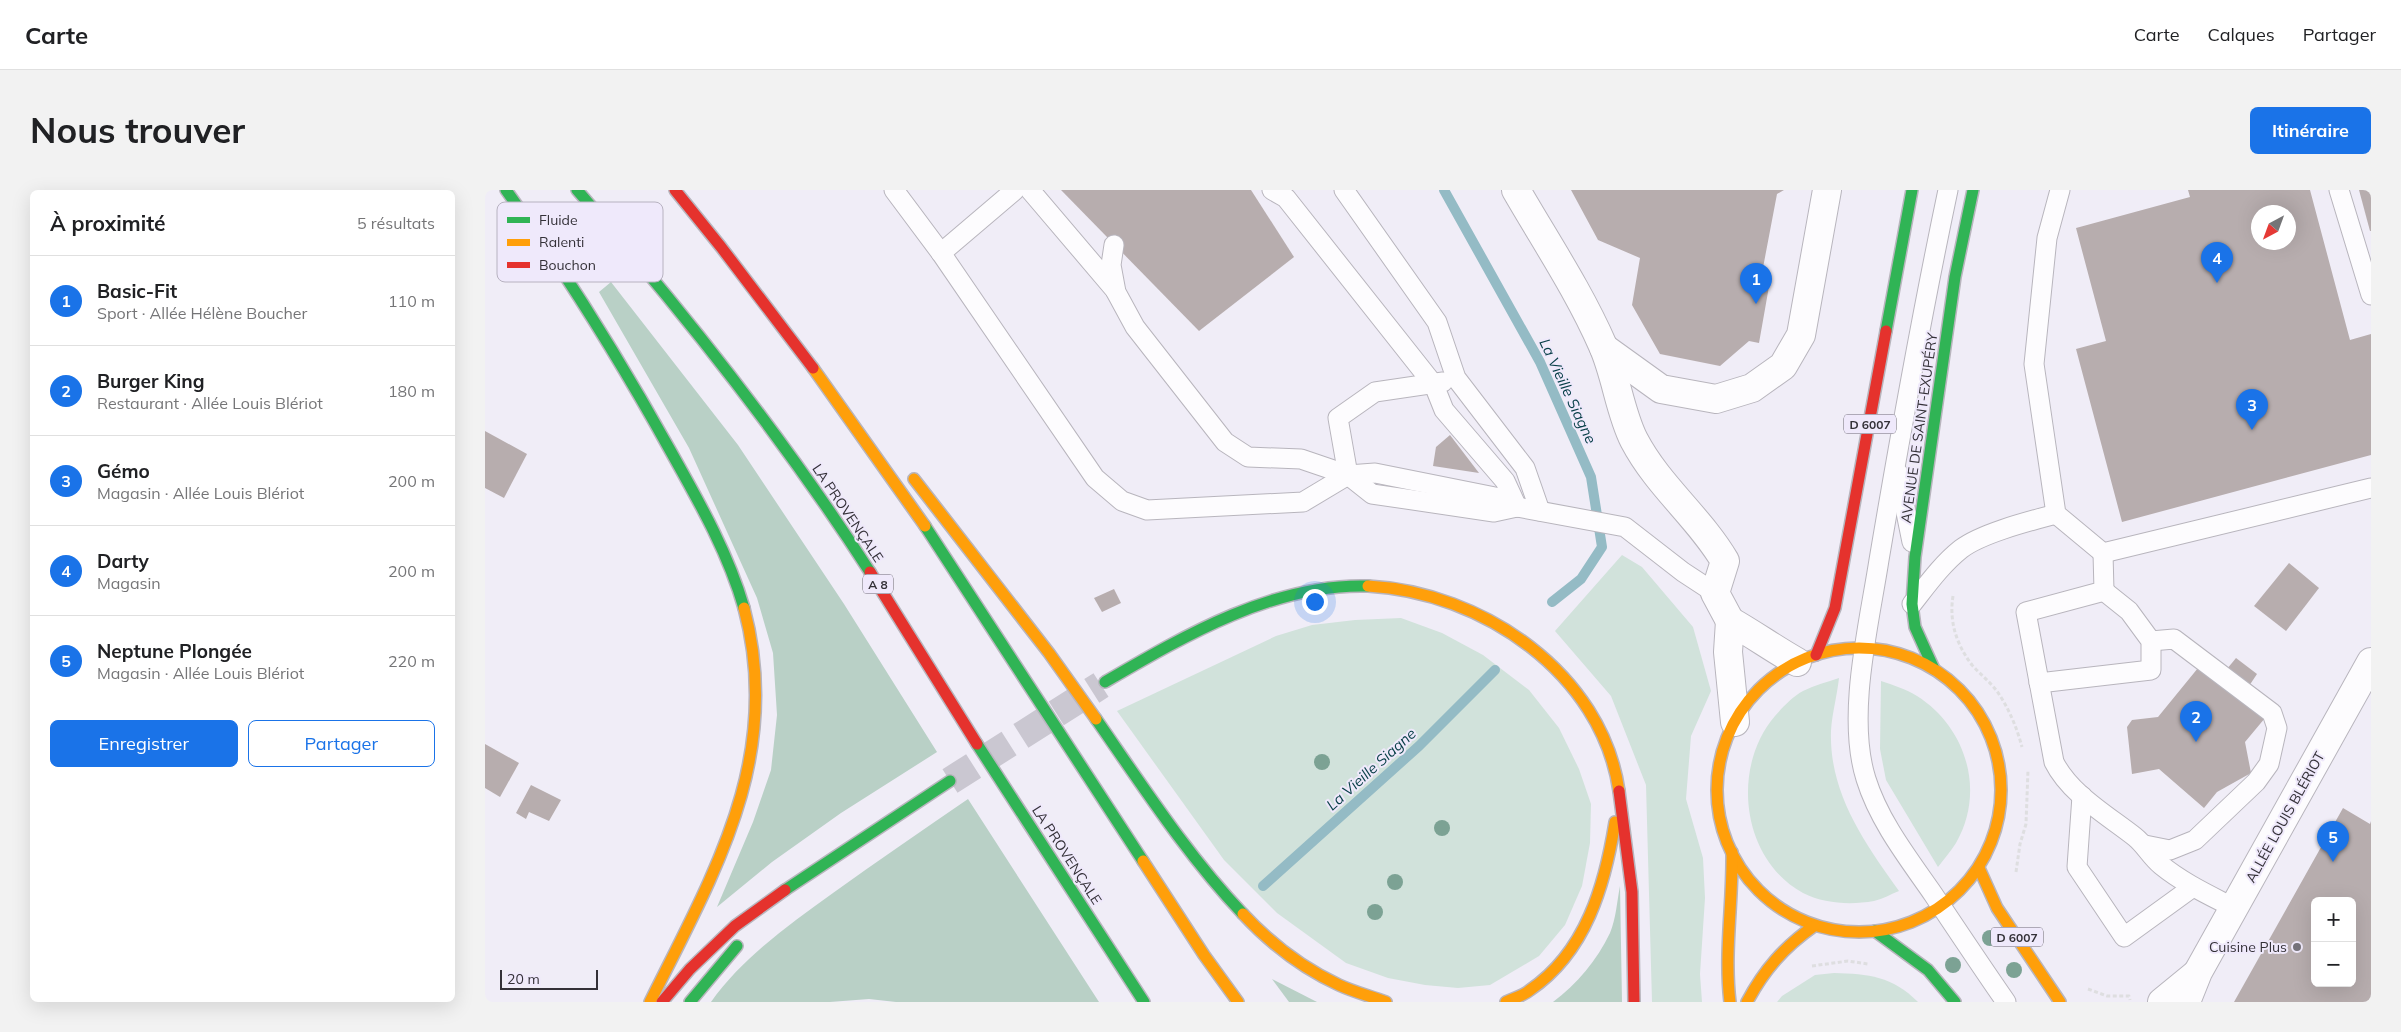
<!DOCTYPE html>
<html lang="fr">
<meta charset="utf-8">
<style>
:root{--surface:#fff;--page:#f2f2f2;--text:#202124;--muted:#757577;--line:#e0e0e0;--accent:#1a73e8}
body{margin:0;font-family:Mulish,sans-serif;background:var(--page);color:var(--text)}
.controls{position:absolute;right:15px;bottom:15px;display:grid;overflow:hidden;border-radius:8px;box-shadow:0 5px 20px #0002}
.controls button{width:45px;height:45px;display:grid;place-items:center;padding:0;border:0;border-bottom:1px solid var(--line);background:var(--surface);color:var(--text);font:25px sans-serif}
.compass{position:absolute;left:1766px;top:15px;width:45px;height:45px;border-radius:50%;background:var(--surface);box-shadow:0 5px 20px #0002;rotate:221deg}
.scale{position:absolute;left:15px;bottom:12px;width:98px;box-sizing:border-box;padding-left:5px;border:2px solid #343138;border-top:0;font-size:14px;line-height:18px;white-space:nowrap;color:#343138;-webkit-text-stroke:4px #efe9fb;paint-order:stroke}
.you{position:absolute;left:829px;top:411px;width:18px;height:18px;margin:-12px;border:4px solid #fff;border-radius:50%;background:#1a73e8;box-shadow:0 0 0 8px #1a73e833}
.badge{display:grid;place-items:center;width:32px;height:32px;border-radius:50%;background:var(--accent);color:#fff;font-size:16px;font-weight:700}
.pin{position:absolute;translate:-50% -41px;filter:drop-shadow(0 1px 2px #0008)}
.pin::after{content:'';position:absolute;top:26px;width:18px;height:15px;background:inherit;clip-path:polygon(0 0,100% 0,50% 100%)}
.list{margin:0;padding:0;list-style:none}
h2{display:flex;justify-content:space-between;align-items:center;height:65px;margin:0;padding:0 20px;font-size:21px}
h2 small{font-size:16px;font-weight:400;color:var(--muted)}
.list li{display:grid;grid-template-columns:32px 1fr auto;gap:15px;align-items:center;box-sizing:border-box;height:90px;padding:0 20px;border-top:1px solid var(--line)}
.list b{display:block;font-size:19px;white-space:nowrap}
.list p{margin:0;font-size:16px;white-space:nowrap;color:var(--muted)}
.list em{font-size:16px;font-style:normal;color:var(--muted)}
.actions{display:flex;gap:10px;padding:15px 20px}
.actions a{flex:1;padding:11px 0;border:1px solid var(--accent);border-radius:8px;text-align:center;font-size:18px;color:var(--accent)}
.actions .main{background:var(--accent);color:#fff}
.map{position:relative;flex:none;width:1886px;height:812px;overflow:hidden;border-radius:8px}
header{display:flex;align-items:center;gap:30px;box-sizing:border-box;height:70px;padding:0 25px;background:var(--surface);border-bottom:1px solid var(--line)}
header strong{font-size:24px}
nav{display:flex;gap:28px;margin-inline-start:auto;font-size:18px}
.intro{display:flex;align-items:center;justify-content:space-between;box-sizing:border-box;height:120px;padding:0 30px}
h1{margin:0;font-size:35px}
.button{padding:12px 22px;border-radius:8px;background:var(--accent);color:#fff;font-size:18px;font-weight:700}
main{display:flex;gap:30px;padding:0 30px}
aside{flex:1;background:var(--surface);border-radius:8px;box-shadow:0 5px 20px #0002}
.map>svg:first-child{display:block}
.green{fill:#d1e2db}
.forest{fill:#b9d0c6}
.lines{fill:none;stroke-linecap:round;stroke-linejoin:round}
.stream{stroke:#94bbc5;stroke-width:10}
.building{fill:#b7adae;fill-rule:evenodd}
.highway-tunnel{stroke:#cac7d1;stroke-width:28;stroke-dasharray:28 14;stroke-linecap:butt}
.lane-casing{stroke:#b8b5bd;stroke-width:21}
.street-casing{stroke:#b8b5bd;stroke-width:30}
.fast-casing{stroke:#b8b5bd;stroke-width:14}
.slow-casing{stroke:#b8b5bd;stroke-width:14}
.jam-casing{stroke:#b8b5bd;stroke-width:14}
.path{stroke:#dedee0;stroke-width:3;stroke-dasharray:4 2.5;stroke-linecap:butt}
.lane{stroke:#fdfcfe;stroke-width:19}
.street{stroke:#fdfcfe;stroke-width:28}
.fast{stroke:#30b455;stroke-width:11}
.slow{stroke:#ff9f0a;stroke-width:11}
.jam{stroke:#e5322d;stroke-width:11}
.tree{fill:#7ca294}
.poi-dot{fill:#76737b;stroke:#efe9fb;stroke-width:2}
.labels{text-anchor:middle;dominant-baseline:central;stroke-width:4;stroke-linejoin:round;paint-order:stroke}
.shield{fill:#efe9fb;stroke:#6c6872;stroke-width:1}
.shield-label{font-size:12px;font-weight:bold;fill:#343138}
.street-label{font-size:14px;fill:#343138;stroke:#efe9fb}
.poi-label{font-size:14px;fill:#343138;stroke:#efe9fb;text-anchor:end}
.water-label{font-size:15px;font-style:italic;fill:#063e46;stroke:#efe9fb}
.key{fill:#efe9fb;stroke:#b7b2c0;stroke-width:1}
.key-label{font-size:14px;fill:#343138}
</style>
<header>
<strong>Carte</strong>
<nav><a>Carte</a><a>Calques</a><a>Partager</a></nav>
</header>
<div class="intro"><h1>Nous trouver</h1><a class="button">Itinéraire</a></div>
<main>
<aside>
<h2>À proximité<small>5 résultats</small></h2>
<ul class="list">
<li><span class="badge">1</span><div><b>Basic-Fit</b><p>Sport · Allée Hélène Boucher</p></div><em>110 m</em></li>
<li><span class="badge">2</span><div><b>Burger King</b><p>Restaurant · Allée Louis Blériot</p></div><em>180 m</em></li>
<li><span class="badge">3</span><div><b>Gémo</b><p>Magasin · Allée Louis Blériot</p></div><em>200 m</em></li>
<li><span class="badge">4</span><div><b>Darty</b><p>Magasin</p></div><em>200 m</em></li>
<li><span class="badge">5</span><div><b>Neptune Plongée</b><p>Magasin · Allée Louis Blériot</p></div><em>220 m</em></li>
</ul>
<div class="actions"><a class="main">Enregistrer</a><a>Partager</a></div>
</aside>
<div class="map">
<svg width="1886" height="812" viewBox="0 0 1886 812">
<rect width="100%" height="100%" fill="#f0edf7"/>
<!-- green -->
<g class="green">
<path d="M1137 365 1157 377 1208 437 1226 501 1206 546 1201 609 1218 668 1220 708 1215 784 1217 812H1167L1161 595 1126 506 1070 441Z"/>
<path d="M916 428 957 443 998 465 1044 500 1074 538 1094 579 1106 614 1105 653 1097 696 1080 735 1054 766 1005 795 973 798 940 795 903 788 861 773 792 723 739 670 632 521 791 446 827 435 870 430Z"/>
<path d="M1354 488C1352 506 1347 524 1346 541 1344 604 1380 653 1414 701 1406 704 1398 709 1389 711 1366 715 1340 714 1318 703 1256 669 1246 577 1290 526 1298 517 1307 507 1318 501 1330 495 1342 492 1354 488Z"/>
<path d="M1396 491C1408 495 1421 499 1432 506 1481 537 1501 601 1471 653 1466 661 1459 669 1453 677L1401 590 1395 559Z"/>
<path d="M1349 783C1384 784 1407 786 1433 812H1292L1297 806 1330 785Z"/>
</g>
<!-- forest -->
<g class="forest">
<path d="M126 92 253 255 359 414 452 562 356 623 287 672 232 717 268 632 286 580 292 525 288 463 272 408 204 258 114 102Z"/>
<path d="M483 609 614 812H411L384 809 345 812H226C258 767 304 735 348 703 392 671 438 640 483 609Z"/>
<path d="M1135 696 1137 812H1068C1092 794 1112 770 1125 743 1131 729 1132 711 1135 696Z"/>
<path d="M787 789 832 812H804Z"/>
</g>
<g class="lines">
<!-- stream -->
<g class="stream">
<path d="M959 0 1055 172 1106 287 1117 357 1096 389 1067 412"/>
<path d="M778 696 934 556 1010 480"/>
</g>
</g>
<!-- building -->
<g class="building">
<path d="M576 0H766L809 67 714 141Z"/>
<path d="M1086 0H1299L1292 4 1277 83 1286 85 1274 153 1264 151 1235 176 1175 164 1147 115 1155 68 1113 50Z"/>
<path d="M1703 0H1825L1865 150 1886 144V265L1637 332 1591 159 1621 151 1591 38 1705 7ZM1774 22H1804V52H1774Z"/>
<path d="M1874 0H1886V41H1885Z"/>
<path d="M0 241 42 264 19 308 0 298Z"/>
<path d="M965 245 994 283 948 276 951 257Z"/>
<path d="M1804 373 1834 398 1801 441 1769 416Z"/>
<path d="M629 399 636 413 617 422 609 408Z"/>
<path d="M1751 468 1772 484 1764 496 1742 479Z"/>
<path d="M1713 478 1780 528 1760 552 1766 583 1732 602 1719 618 1674 579 1647 584 1642 537 1647 530 1673 527Z"/>
<path d="M0 554 34 573 15 607 0 598Z"/>
<path d="M46 595 76 610 64 631 44 622 41 629 31 623Z"/>
<path d="M1858 618 1885 634 1886 631V812H1749ZM1830 711H1867V793H1830Z"/>
</g>
<g class="lines">
<!-- highway-tunnel -->
<path class="highway-tunnel" d="M465 591 616 495"/>
<!-- lane casing -->
<g class="lane-casing">
<g id="lane">
<path d="M409 0 456 63 610 288 637 311 662 320 818 312 863 285 890 283 1010 307 1032 317 1140 337 1198 382 1230 403"/>
<path d="M545 0 630 100"/>
<path d="M787 0 801 8 949 195 959 220 1020 291 1032 317"/>
<path d="M859 0 952 132 971 188 1040 278 1055 321"/>
<path d="M1463 0C1437 123 1415 246 1394 370 1384 435 1361 526 1381 589 1394 631 1423 668 1448 704 1472 740 1496 776 1521 812"/>
<path d="M1575 0 1562 48 1549 174 1571 324 1618 363 1886 298"/>
<path d="M1854 0 1886 105"/>
<path d="M629 55 626 75 631 102 650 137 740 252 763 267 816 269 863 285 887 304 1009 322 1032 317"/>
<path d="M456 63 530 0"/>
<path d="M1413 283 1427 352"/>
<path d="M863 285 853 228 890 202 958 192"/>
<path d="M1618 363 1619 401 1541 422 1569 572C1585 604 1622 625 1650 647 1660 655 1666 667 1676 675 1698 693 1724 705 1749 718"/>
<path d="M1427 414C1442 395 1457 374 1476 359 1497 343 1545 331 1571 324"/>
<path d="M1554 493 1666 480V451L1644 421 1619 401"/>
<path d="M1597 606 1592 677 1639 747 1708 697"/>
<path d="M1660 655 1685 660 1710 650 1771 592 1784 574 1792 538 1787 523 1689 449 1666 451"/>
</g>
</g>
<!-- street casing -->
<g class="street-casing">
<g id="street">
<path d="M1031 0C1061 52 1094 101 1118 156 1131 185 1135 223 1149 250 1173 296 1214 327 1240 371L1230 403 1245 431"/>
<path d="M1119 158 1176 199 1231 209 1267 198 1298 176 1316 145 1342 0"/>
<path d="M1245 431 1243 462 1250 532"/>
<path d="M1245 431C1268 444 1289 459 1312 472"/>
<path d="M1677 812 1710 785"/>
<path d="M1701 812 1713 782 1886 472"/>
</g>
</g>
<!-- fast casing -->
<g class="fast-casing">
<g id="fast">
<path d="M21 0C81 83 135 170 185 260 213 310 243 362 259 418"/>
<path d="M92 0C198 121 298 247 385 382"/>
<path d="M1401 141 1427 0"/>
<path d="M440 336 658 671"/>
<path d="M1449 479 1430 437 1427 414 1430 367 1470 87 1488 0"/>
<path d="M620 492C699 446 789 393 883 396"/>
<path d="M611 529C657 595 702 665 758 724"/>
<path d="M492 554 659 812"/>
<path d="M300 700 465 591"/>
<path d="M1390 741 1443 780 1470 812"/>
<path d="M205 812 252 756"/>
</g>
</g>
<!-- slow casing -->
<g class="slow-casing">
<g id="slow">
<path d="M328 178 440 336"/>
<path d="M429 289 564 463 611 529"/>
<path d="M883 396C997 402 1117 483 1134 601"/>
<circle cx="1374" cy="600" r="142"/>
<path d="M658 671 719 765 753 812"/>
<path d="M1494 678 1512 718 1575 812"/>
<path d="M758 724C785 753 817 778 854 795 869 802 885 806 901 812"/>
<path d="M165 812C229 683 299 567 259 418"/>
<path d="M1021 812C1029 808 1038 806 1045 800 1101 762 1120 695 1130 632"/>
<path d="M1245 812C1239 762 1248 712 1247 662"/>
<path d="M1262 812C1279 780 1299 757 1329 736"/>
</g>
</g>
<!-- jam casing -->
<g class="jam-casing">
<g id="jam">
<path d="M190 0 236 57 328 178"/>
<path d="M385 382 492 554"/>
<path d="M1331 465 1350 418 1401 141"/>
<path d="M1134 601 1147 702 1149 812"/>
<path d="M177 812 205 779 250 736 300 700"/>
</g>
</g>
<!-- path -->
<g class="path">
<path d="M1468 406C1464 431 1471 454 1487 475 1495 484 1504 491 1511 500 1523 516 1532 538 1537 557"/>
<path d="M1531 682 1535 654 1541 634 1543 580"/>
<path d="M1327 776 1363 771 1383 774"/>
<path d="M1603 799 1622 806H1644L1645 810"/>
</g>
<!-- lane -->
<use href="#lane" class="lane"/>
<!-- street -->
<use href="#street" class="street"/>
<!-- fast -->
<use href="#fast" class="fast"/>
<!-- slow -->
<use href="#slow" class="slow"/>
<!-- jam -->
<use href="#jam" class="jam"/>
</g>
<!-- trees -->
<g class="tree">
<circle cx="837" cy="572" r="8"/>
<circle cx="957" cy="638" r="8"/>
<circle cx="910" cy="692" r="8"/>
<circle cx="890" cy="722" r="8"/>
<circle cx="1505" cy="748" r="8"/>
<circle cx="1468" cy="775" r="8"/>
<circle cx="1529" cy="780" r="8"/>
</g>
<!-- markers -->
<circle class="poi-dot" cx="1812" cy="757" r="5"/>
<g class="labels">
<!-- shield labels -->
<g class="shield">
<rect x="1359" y="224.5" width="52" height="19" rx="4"/>
<rect x="378" y="384.5" width="30" height="19" rx="4"/>
<rect x="1506" y="737.5" width="52" height="19" rx="4"/>
</g>
<g class="shield-label">
<text x="1385" y="234">D 6007</text>
<text x="393" y="394">A 8</text>
<text x="1532" y="747">D 6007</text>
</g>
<!-- street labels -->
<g class="street-label">
<text transform="translate(1434 238) rotate(-82)">AVENUE DE SAINT-EXUPÉRY</text>
<text transform="translate(363 323) rotate(56)">LA PROVENÇALE</text>
<text transform="translate(1800 627) rotate(-61)">ALLÉE LOUIS BLÉRIOT</text>
<text transform="translate(582 665) rotate(57)">LA PROVENÇALE</text>
</g>
<!-- poi labels -->
<g class="poi-label">
<text x="1802" y="757">Cuisine Plus</text>
</g>
<!-- water labels -->
<g class="water-label">
<text transform="translate(1083 201) rotate(65)">La Vieille Siagne</text>
<text transform="translate(886 579) rotate(-42)">La Vieille Siagne</text>
</g>
</g>
<!-- legend -->
<rect x="12" y="12" width="166" height="80" rx="8" class="key"/>
<rect x="22" y="27" width="23" height="6" fill="#30b455"/>
<rect x="22" y="49" width="23" height="7" fill="#ff9f0a"/>
<rect x="22" y="72" width="23" height="6" fill="#e5322d"/>
<g class="key-label">
<text x="54" y="35">Fluide</text>
<text x="54" y="57">Ralenti</text>
<text x="54" y="80">Bouchon</text>
</g>
</svg>
<div class="controls">
<button>+</button>
<button>−</button>
</div>
<svg class="compass" viewBox="-18 -18 36 36"><path d="M0-13l5 13h-10z" fill="#e53935"/><path d="M0 13l5-13h-10z" fill="#757577"/></svg>
<div class="scale">20 m</div>
<div class="you"></div>
<div class="pin badge" style="left:1271px;top:114px">1</div>
<div class="pin badge" style="left:1711px;top:552px">2</div>
<div class="pin badge" style="left:1767px;top:240px">3</div>
<div class="pin badge" style="left:1732px;top:93px">4</div>
<div class="pin badge" style="left:1848px;top:672px">5</div>
</div>
</main>
